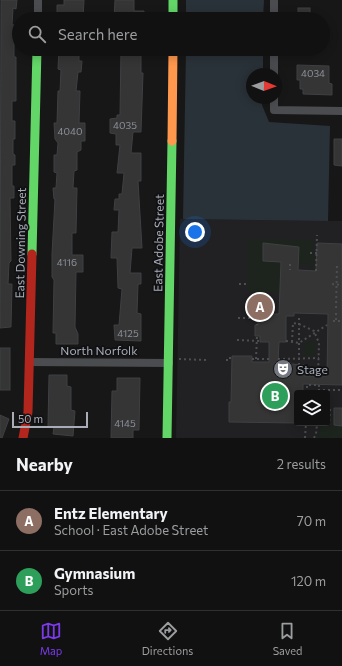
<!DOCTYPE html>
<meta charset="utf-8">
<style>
:root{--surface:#111;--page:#1e1f1f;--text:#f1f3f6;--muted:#9c9d9f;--line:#303131;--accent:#7c3aed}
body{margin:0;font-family:Commissioner,sans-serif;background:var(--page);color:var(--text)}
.controls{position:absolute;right:12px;bottom:12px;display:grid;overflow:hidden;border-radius:4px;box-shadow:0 2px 10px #0003}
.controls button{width:36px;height:36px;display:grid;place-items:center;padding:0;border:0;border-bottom:1px solid var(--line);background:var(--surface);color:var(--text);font:20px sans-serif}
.compass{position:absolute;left:246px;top:68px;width:36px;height:36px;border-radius:50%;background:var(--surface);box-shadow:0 2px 10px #0003;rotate:91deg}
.scale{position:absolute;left:12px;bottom:10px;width:76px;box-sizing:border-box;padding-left:4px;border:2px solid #a8adb8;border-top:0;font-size:11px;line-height:14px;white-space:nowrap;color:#a8adb8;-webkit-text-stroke:3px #111113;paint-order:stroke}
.you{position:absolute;left:195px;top:232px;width:14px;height:14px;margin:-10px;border:3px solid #fff;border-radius:50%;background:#1a73e8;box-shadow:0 0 0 6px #1a73e833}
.badge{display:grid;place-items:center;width:26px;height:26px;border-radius:50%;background:var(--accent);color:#fff;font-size:13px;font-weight:700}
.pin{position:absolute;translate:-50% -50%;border:2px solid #fff;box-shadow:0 1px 4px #0006}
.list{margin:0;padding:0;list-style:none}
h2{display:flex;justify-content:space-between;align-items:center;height:52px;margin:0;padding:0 16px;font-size:17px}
h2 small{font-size:13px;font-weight:400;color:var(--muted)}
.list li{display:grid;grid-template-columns:26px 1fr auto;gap:12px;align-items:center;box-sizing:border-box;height:60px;padding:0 16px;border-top:1px solid var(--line)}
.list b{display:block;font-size:15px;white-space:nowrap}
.list p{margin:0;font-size:13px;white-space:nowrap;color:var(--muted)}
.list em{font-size:13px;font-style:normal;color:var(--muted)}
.icon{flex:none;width:22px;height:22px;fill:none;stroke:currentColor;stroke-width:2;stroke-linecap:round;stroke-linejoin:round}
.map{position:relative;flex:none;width:342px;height:438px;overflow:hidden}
.search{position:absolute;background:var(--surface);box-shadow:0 2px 10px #0003;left:12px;right:12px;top:12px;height:44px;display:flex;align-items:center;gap:10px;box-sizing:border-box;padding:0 14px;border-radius:22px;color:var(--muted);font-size:15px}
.sheet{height:172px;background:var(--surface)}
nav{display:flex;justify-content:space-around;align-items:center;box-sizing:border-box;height:56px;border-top:1px solid var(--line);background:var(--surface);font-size:11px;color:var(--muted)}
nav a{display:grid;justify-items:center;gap:2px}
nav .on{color:var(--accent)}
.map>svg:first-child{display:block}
.built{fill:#212123;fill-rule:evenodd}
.green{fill:#1d241e}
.water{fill:#2a3239}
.building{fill:#353536;stroke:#3f4043;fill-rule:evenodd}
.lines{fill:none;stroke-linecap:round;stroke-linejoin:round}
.path{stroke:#4d4e52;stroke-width:2;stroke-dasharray:2 3;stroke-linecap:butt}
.street{stroke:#4b4c50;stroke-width:8}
.fast{stroke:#63d668;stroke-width:9}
.slow{stroke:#ff974d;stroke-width:9}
.jam{stroke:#b3261e;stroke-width:9}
.labels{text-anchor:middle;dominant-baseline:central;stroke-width:3.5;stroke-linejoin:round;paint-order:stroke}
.number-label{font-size:10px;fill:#8b8f98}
.street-label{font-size:12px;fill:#a8adb8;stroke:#111113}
.poi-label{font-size:12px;fill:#a8adb8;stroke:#111113;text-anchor:start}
</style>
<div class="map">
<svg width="342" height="438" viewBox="0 0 342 438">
<rect width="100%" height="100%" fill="#171717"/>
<!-- built -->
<path class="built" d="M180 219 342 221V438H176ZM297 393H327V423H297Z"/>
<!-- green -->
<g class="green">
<path d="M248 239 314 240V271H311V261H310L309 264 297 263 281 292H248Z"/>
<path d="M315 340V356H301L302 353H305V348L302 347V345Z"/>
<path d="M333 406 342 407V438H318L320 426 332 427Z"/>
</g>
<!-- water -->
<g class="water">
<path d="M186 0H264L263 19H186Z"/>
<path d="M186 49H263V74H252V98H262V105L269 122 330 126 328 221 183 219Z"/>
</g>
<!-- building -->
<g class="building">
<path d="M1 0H17L16 9 13 8 12 25H17V42H14V57H16V101H12V121H15V139H13V154L15 155V165H12V186H14V198H10L11 261 9 263 8 284H12L11 327 0 328Z"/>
<path d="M64 0H84L83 19 57 18V5H64Z"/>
<path d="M115 0H134V11H144V19H114Z"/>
<rect x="298" y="8" width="12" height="11"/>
<path d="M59 49H79V61H82L81 72H78L76 91H80L79 123H85V141H81V150L77 152V170L74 171 73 188H77L76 233H72V255H83V272H76L75 327 78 334V344H56V333H53L54 280 52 277V254L55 199H54L53 188H56L57 173 54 172V155H57L58 143 55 139 54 123H57L58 91H60L61 70 58 69Z"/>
<path d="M121 49H141V73H143L141 132H133L131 153H141V181H138L142 248H132L130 273H141V284H138L137 313 141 314V341L115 340 114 325H119L122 289 118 288 117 258H111L112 232H118L119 210H114L115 199H119V194H122L124 173H117L120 145H116V134L110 133V119L117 118V115H120Z"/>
<path d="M297 65 329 66V83L332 84V95L303 94V89H300V80H297Z"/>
<path d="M334 139H342V166L334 165Z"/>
<path d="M263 243 299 247 298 270 316 271 317 243 342 244V385L303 384V393H297V423L229 422V402H231L232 356H252V362H269V342H260V336H255V325H258V319H260V314H279L281 262 263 261ZM294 313 328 314 327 376H304V365L278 363 279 342H286V316H294Z"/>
<rect x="0" y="348" width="10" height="42"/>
<path d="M49 375H67V386L71 387V410L75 411 73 436 53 434 54 427 48 426Z"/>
<path d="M117 378H140L139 430H133V438H111L112 391H117Z"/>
<path d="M334 408H342V426L334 425Z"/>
<path d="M0 415 9 419 2 438H0Z"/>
</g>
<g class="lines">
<!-- path -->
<g class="path">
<path d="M310 253H317"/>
<path d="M290 264V270"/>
<path d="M316 271 317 235"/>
<path d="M239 284H248"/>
<path d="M332 284 341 285"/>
<path d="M336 308 337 263"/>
<path d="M336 313V321"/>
<path d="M238 318H257V325"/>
<path d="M333 321H342"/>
<path d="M237 340 260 341"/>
<path d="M286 341 299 343 327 325"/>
<path d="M292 342 293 323 299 324 314 331 319 343 318 376"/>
<path d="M229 358H232"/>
<path d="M179 359 206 360"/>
<path d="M252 359H269"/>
<path d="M256 359 257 336"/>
<path d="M278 359 319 358"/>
<path d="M226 360H229"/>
<path d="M299 365V315"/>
<path d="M318 390H342"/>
<path d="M307 393V385H319L318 393"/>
<path d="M317 424H329L330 409H327"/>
<path d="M305 438 306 423"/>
<path d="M314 438 316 434 317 424"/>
</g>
<!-- street -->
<g class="street">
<path d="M274 0V19"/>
<path d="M38 19V0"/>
<path d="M274 49V74"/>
<path d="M274 98V110L342 111"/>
<path d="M29 362 169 363"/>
</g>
<!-- fast -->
<g class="fast">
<path d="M173 0V19"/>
<path d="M32 254 37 49"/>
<path d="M167 438 172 141"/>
</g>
<!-- slow -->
<path class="slow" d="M172 141 173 49"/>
<!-- jam -->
<path class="jam" d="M23 438 28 412 32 254"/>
</g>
<!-- icons -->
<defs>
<g id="theatre-disc" transform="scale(1)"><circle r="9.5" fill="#757880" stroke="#111113"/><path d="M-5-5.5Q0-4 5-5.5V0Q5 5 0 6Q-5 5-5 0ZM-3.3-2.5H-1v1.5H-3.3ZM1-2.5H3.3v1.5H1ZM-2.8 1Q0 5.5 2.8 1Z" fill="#fff"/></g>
</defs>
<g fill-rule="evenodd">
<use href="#theatre-disc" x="283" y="369"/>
</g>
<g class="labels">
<!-- number labels -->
<g class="number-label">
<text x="313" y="73">4034</text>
<text x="125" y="125">4035</text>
<text x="70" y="131">4040</text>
<text x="67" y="262">4116</text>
<text x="128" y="333">4125</text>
<text x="125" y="423">4145</text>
</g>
<!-- street labels -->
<g class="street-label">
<text transform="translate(20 243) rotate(-89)">East Downing Street</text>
<text transform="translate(158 243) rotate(-89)">East Adobe Street</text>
<text x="99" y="350">North Norfolk</text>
</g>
<!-- poi labels -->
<g class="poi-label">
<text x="297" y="369">Stage</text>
</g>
</g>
</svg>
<div class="controls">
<button><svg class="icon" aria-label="layers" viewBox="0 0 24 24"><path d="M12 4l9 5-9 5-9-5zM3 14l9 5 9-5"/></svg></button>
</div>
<svg class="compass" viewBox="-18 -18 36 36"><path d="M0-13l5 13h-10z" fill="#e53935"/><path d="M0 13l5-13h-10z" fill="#9c9d9f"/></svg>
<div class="scale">50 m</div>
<div class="you"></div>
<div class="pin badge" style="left:260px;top:307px;background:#8d6e63">A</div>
<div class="pin badge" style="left:275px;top:396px;background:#2e9e5b">B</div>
<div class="search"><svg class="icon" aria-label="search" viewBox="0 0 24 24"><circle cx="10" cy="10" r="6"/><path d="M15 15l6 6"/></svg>Search here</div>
</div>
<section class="sheet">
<h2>Nearby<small>2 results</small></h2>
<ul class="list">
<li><span class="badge" style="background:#8d6e63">A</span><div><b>Entz Elementary</b><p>School · East Adobe Street</p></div><em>70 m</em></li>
<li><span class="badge" style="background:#2e9e5b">B</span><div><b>Gymnasium</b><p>Sports</p></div><em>120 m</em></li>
</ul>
</section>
<nav>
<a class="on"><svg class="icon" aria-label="map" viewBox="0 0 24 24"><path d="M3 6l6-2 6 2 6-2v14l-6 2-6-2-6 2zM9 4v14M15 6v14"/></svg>Map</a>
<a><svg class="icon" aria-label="directions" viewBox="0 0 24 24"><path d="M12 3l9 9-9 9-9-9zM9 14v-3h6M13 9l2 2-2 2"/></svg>Directions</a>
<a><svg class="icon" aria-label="saved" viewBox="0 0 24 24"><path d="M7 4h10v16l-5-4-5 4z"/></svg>Saved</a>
</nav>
